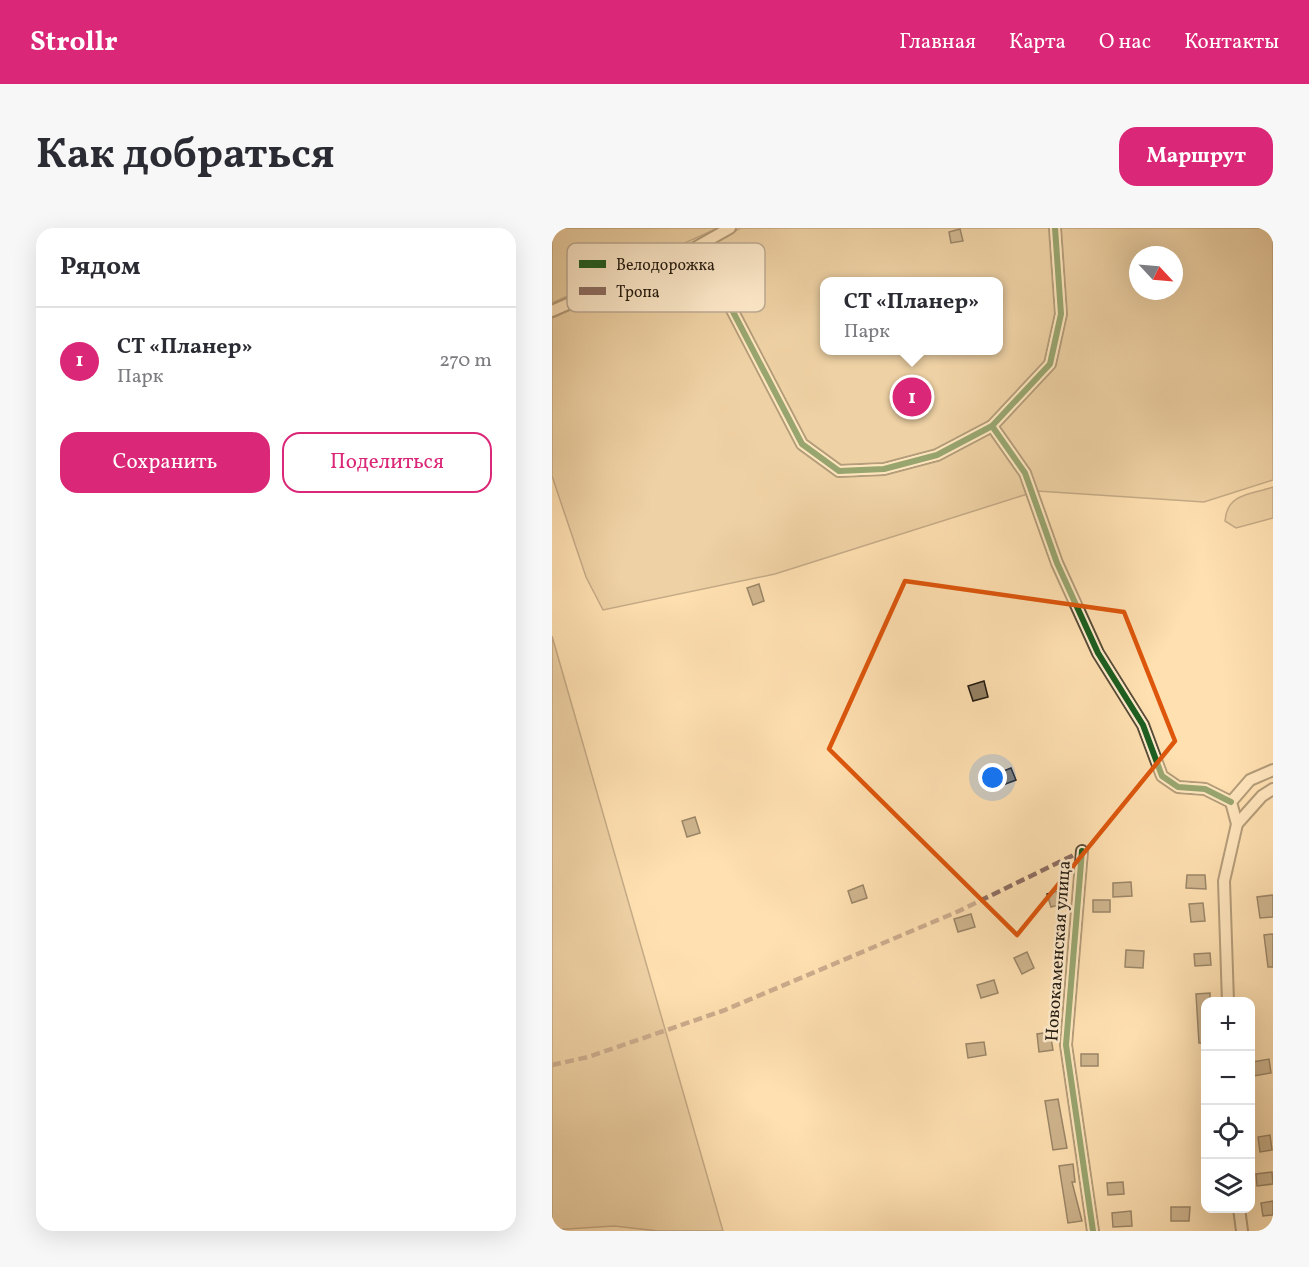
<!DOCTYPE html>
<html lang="ru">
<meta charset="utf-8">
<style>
:root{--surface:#fff;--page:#f7f7f7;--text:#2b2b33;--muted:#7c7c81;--line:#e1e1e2;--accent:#db2777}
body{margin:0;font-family:Vollkorn,serif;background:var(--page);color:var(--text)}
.controls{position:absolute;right:18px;bottom:18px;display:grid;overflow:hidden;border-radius:12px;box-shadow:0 6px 24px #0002}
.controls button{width:54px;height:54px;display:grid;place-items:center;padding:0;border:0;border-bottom:2px solid var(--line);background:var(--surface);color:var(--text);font:30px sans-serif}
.compass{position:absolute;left:577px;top:18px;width:54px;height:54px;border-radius:50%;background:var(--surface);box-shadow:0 6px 24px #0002;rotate:116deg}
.you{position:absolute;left:441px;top:550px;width:21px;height:21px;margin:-15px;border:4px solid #fff;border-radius:50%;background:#1a73e8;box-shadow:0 0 0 9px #1a73e833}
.badge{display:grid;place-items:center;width:39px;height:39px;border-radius:50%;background:var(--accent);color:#fff;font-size:20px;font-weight:700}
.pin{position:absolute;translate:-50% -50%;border:3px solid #fff;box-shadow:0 2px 6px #0006}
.popup{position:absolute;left:268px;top:49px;width:183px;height:78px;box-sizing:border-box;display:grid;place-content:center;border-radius:12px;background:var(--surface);filter:drop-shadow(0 2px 4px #0005);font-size:20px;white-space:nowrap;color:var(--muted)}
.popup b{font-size:22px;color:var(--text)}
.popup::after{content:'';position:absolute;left:50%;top:100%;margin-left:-12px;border:12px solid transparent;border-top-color:var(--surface)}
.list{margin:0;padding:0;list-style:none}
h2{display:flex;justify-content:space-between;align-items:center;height:78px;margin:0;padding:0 24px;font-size:26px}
h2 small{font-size:20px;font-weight:400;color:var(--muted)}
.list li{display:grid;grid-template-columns:39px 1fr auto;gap:18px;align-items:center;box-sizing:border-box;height:108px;padding:0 24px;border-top:2px solid var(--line)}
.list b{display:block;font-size:22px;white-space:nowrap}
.list p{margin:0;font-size:20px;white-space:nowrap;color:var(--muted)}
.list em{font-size:20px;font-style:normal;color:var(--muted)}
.actions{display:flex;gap:12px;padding:18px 24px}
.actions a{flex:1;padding:14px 0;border:2px solid var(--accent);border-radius:18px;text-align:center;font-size:21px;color:var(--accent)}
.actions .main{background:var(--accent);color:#fff}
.icon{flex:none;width:33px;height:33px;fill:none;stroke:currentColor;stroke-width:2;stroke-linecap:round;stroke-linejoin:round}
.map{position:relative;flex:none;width:721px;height:1003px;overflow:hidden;border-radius:18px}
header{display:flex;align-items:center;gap:36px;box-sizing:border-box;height:84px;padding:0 30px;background:var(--accent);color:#fff}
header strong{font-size:28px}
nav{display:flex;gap:33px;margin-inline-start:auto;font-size:21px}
.intro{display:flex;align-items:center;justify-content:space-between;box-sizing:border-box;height:144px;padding:0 36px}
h1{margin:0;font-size:42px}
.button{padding:15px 27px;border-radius:18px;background:var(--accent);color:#fff;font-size:21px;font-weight:700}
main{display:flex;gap:36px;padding:0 36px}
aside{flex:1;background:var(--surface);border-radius:18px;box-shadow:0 6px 24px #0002}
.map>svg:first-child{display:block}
.green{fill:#d9be96;stroke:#7e6c54;stroke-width:1.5;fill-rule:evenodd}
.building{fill:#958164;stroke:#221a11;stroke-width:1.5}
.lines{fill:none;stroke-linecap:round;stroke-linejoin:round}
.minor-casing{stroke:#594c39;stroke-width:14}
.minor{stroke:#ffebcc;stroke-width:10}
.quiet{stroke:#8d6e63;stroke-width:4.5;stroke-dasharray:9 4.5;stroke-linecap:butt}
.cycleway-casing{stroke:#ffebcc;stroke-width:10}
.cycleway{stroke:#1b5e20;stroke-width:6}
.marked{fill:none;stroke:#de560c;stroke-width:4.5;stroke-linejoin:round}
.labels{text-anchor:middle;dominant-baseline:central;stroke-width:5;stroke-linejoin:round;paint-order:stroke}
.street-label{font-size:18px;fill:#221a11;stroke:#ffebcc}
.key{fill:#ffebcc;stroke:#bdac94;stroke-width:1.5}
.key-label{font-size:16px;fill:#221a11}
</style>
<header>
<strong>Strollr</strong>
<nav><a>Главная</a><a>Карта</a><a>О нас</a><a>Контакты</a></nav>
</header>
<div class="intro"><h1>Как добраться</h1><a class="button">Маршрут</a></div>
<main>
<aside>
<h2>Рядом<small></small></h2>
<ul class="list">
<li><span class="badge">1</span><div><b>СТ «Планер»</b><p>Парк</p></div><em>270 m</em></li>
</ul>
<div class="actions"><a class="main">Сохранить</a><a>Поделиться</a></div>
</aside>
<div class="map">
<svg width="721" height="1003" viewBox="0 0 721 1003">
<rect width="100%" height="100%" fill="#ffe0b1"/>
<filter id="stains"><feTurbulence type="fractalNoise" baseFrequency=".00333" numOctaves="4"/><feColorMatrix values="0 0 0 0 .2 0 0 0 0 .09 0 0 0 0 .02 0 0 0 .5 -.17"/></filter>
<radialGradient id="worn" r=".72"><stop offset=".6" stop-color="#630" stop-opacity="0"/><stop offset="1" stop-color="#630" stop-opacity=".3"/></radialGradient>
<!-- green -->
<g class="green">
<path d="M0 0H166L0 75Z"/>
<path d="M188 0H721V252L652 274 485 263 223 346 51 382 34 349 0 248V90L147 25ZM586 27H622V63H586ZM273 54H447V122H273Z"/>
<path d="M721 259V290L684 300 673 293C675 265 698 267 721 259Z"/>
<path d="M0 408 171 1003H106L62 998 0 1002Z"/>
</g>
<!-- building -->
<g class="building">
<path d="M408 1 411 13 399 15 397 4Z"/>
<path d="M207 356 212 373 201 377 195 360Z"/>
<path d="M432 453 436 469 421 473 416 458Z"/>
<path d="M459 540 464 552 443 560 439 548Z"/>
<path d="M143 589 148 605 135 609 130 593Z"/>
<path d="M635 647H653L654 661 634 660Z"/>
<path d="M579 654 580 668 561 669V655Z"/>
<path d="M311 657 315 670 300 675 296 663Z"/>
<path d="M510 662 514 675 499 679 495 666Z"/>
<path d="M721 667V689L708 690 705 669Z"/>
<rect x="541" y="672" width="17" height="12"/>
<path d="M651 675 653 693 639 694 637 676Z"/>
<path d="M419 686 423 699 406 704 402 691Z"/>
<path d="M721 706V739H716L712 707Z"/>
<path d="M574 722 592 723 591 740 573 739Z"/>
<path d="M475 724 482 740 470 746 462 730Z"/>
<path d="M658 725 659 737 643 738 642 726Z"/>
<path d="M442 752 446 765 429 770 425 757Z"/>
<path d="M658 765V774H654V815H647L644 766Z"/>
<path d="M498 804 501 822 487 824 485 806Z"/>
<path d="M432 814 434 827 416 830 414 816Z"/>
<rect x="529" y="826" width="17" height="12"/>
<path d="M717 831 719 845 702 848 700 834Z"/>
<path d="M506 871 515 920 501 922 493 873Z"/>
<path d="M718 907 720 922 708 924 706 909Z"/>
<path d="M521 936 523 954H520L530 993 516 995 507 938Z"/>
<path d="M720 944 721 956 705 958 704 946Z"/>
<path d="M571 954 572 966 556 967 555 955Z"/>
<path d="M721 973V987L711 988 709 975Z"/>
<path d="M619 979H638L637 993H619Z"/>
<path d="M579 983 580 998 561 999 560 985Z"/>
</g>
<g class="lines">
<!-- minor casing -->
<g class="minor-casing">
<g id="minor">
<path d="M139 22 178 78 250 216 287 243 332 241 385 227 440 198 498 136 509 86 503 0"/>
<path d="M0 83 139 22 178 0"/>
<path d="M440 198 473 245 505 335 546 425 591 497 610 548 626 559 653 561 679 574"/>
<path d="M685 596 679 574 698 552 721 542"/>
<path d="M530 623 514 817 541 1003"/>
<path d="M676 774 672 653 685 596 710 568 721 561"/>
<path d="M687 980 690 1003"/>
</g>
</g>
<!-- minor -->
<use href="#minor" class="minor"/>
<!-- quiet -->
<path class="quiet" d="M0 837 36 829 173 782 407 683 530 623"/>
<!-- cycleway casing -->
<g class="cycleway-casing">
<g id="cycleway">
<path d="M139 22 178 78 250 216 287 243 332 241 385 227 440 198 498 136 509 86 503 0"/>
<path d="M440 198 473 245 505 335 546 425 591 497 610 548 626 559 653 561 679 574"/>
<path d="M530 623 514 817 541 1003"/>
</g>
</g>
<!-- cycleway -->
<use href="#cycleway" class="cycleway"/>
</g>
<!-- marked area -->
<path d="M0 0H721V1003H0ZM353 353 572 384 623 513 465 707 277 521Z" fill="#ffe0b1" fill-opacity=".55" fill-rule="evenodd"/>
<path class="marked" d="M353 353 572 384 623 513 465 707 277 521Z"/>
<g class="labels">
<!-- street labels -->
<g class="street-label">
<text transform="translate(507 723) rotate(-86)">Новокаменская улица</text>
</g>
</g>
<!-- legend -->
<rect x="15" y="15" width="198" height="69" rx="9" class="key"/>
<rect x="27" y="32" width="27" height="8" fill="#1b5e20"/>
<rect x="27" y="59" width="27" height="8" fill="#8d6e63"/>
<g class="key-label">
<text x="64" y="42">Велодорожка</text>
<text x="64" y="69">Тропа</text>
</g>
<rect width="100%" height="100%" filter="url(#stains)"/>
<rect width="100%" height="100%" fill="url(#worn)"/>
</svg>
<div class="controls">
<button>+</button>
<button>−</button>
<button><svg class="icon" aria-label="locate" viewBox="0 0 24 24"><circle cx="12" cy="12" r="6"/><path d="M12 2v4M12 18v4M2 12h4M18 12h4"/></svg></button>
<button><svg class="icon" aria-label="layers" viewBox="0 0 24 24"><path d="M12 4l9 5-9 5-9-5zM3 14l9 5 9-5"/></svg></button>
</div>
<svg class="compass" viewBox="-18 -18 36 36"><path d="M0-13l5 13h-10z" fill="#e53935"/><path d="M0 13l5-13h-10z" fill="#7c7c81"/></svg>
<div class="you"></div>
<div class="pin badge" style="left:360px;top:169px">1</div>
<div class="popup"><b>СТ «Планер»</b>Парк</div>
</div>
</main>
